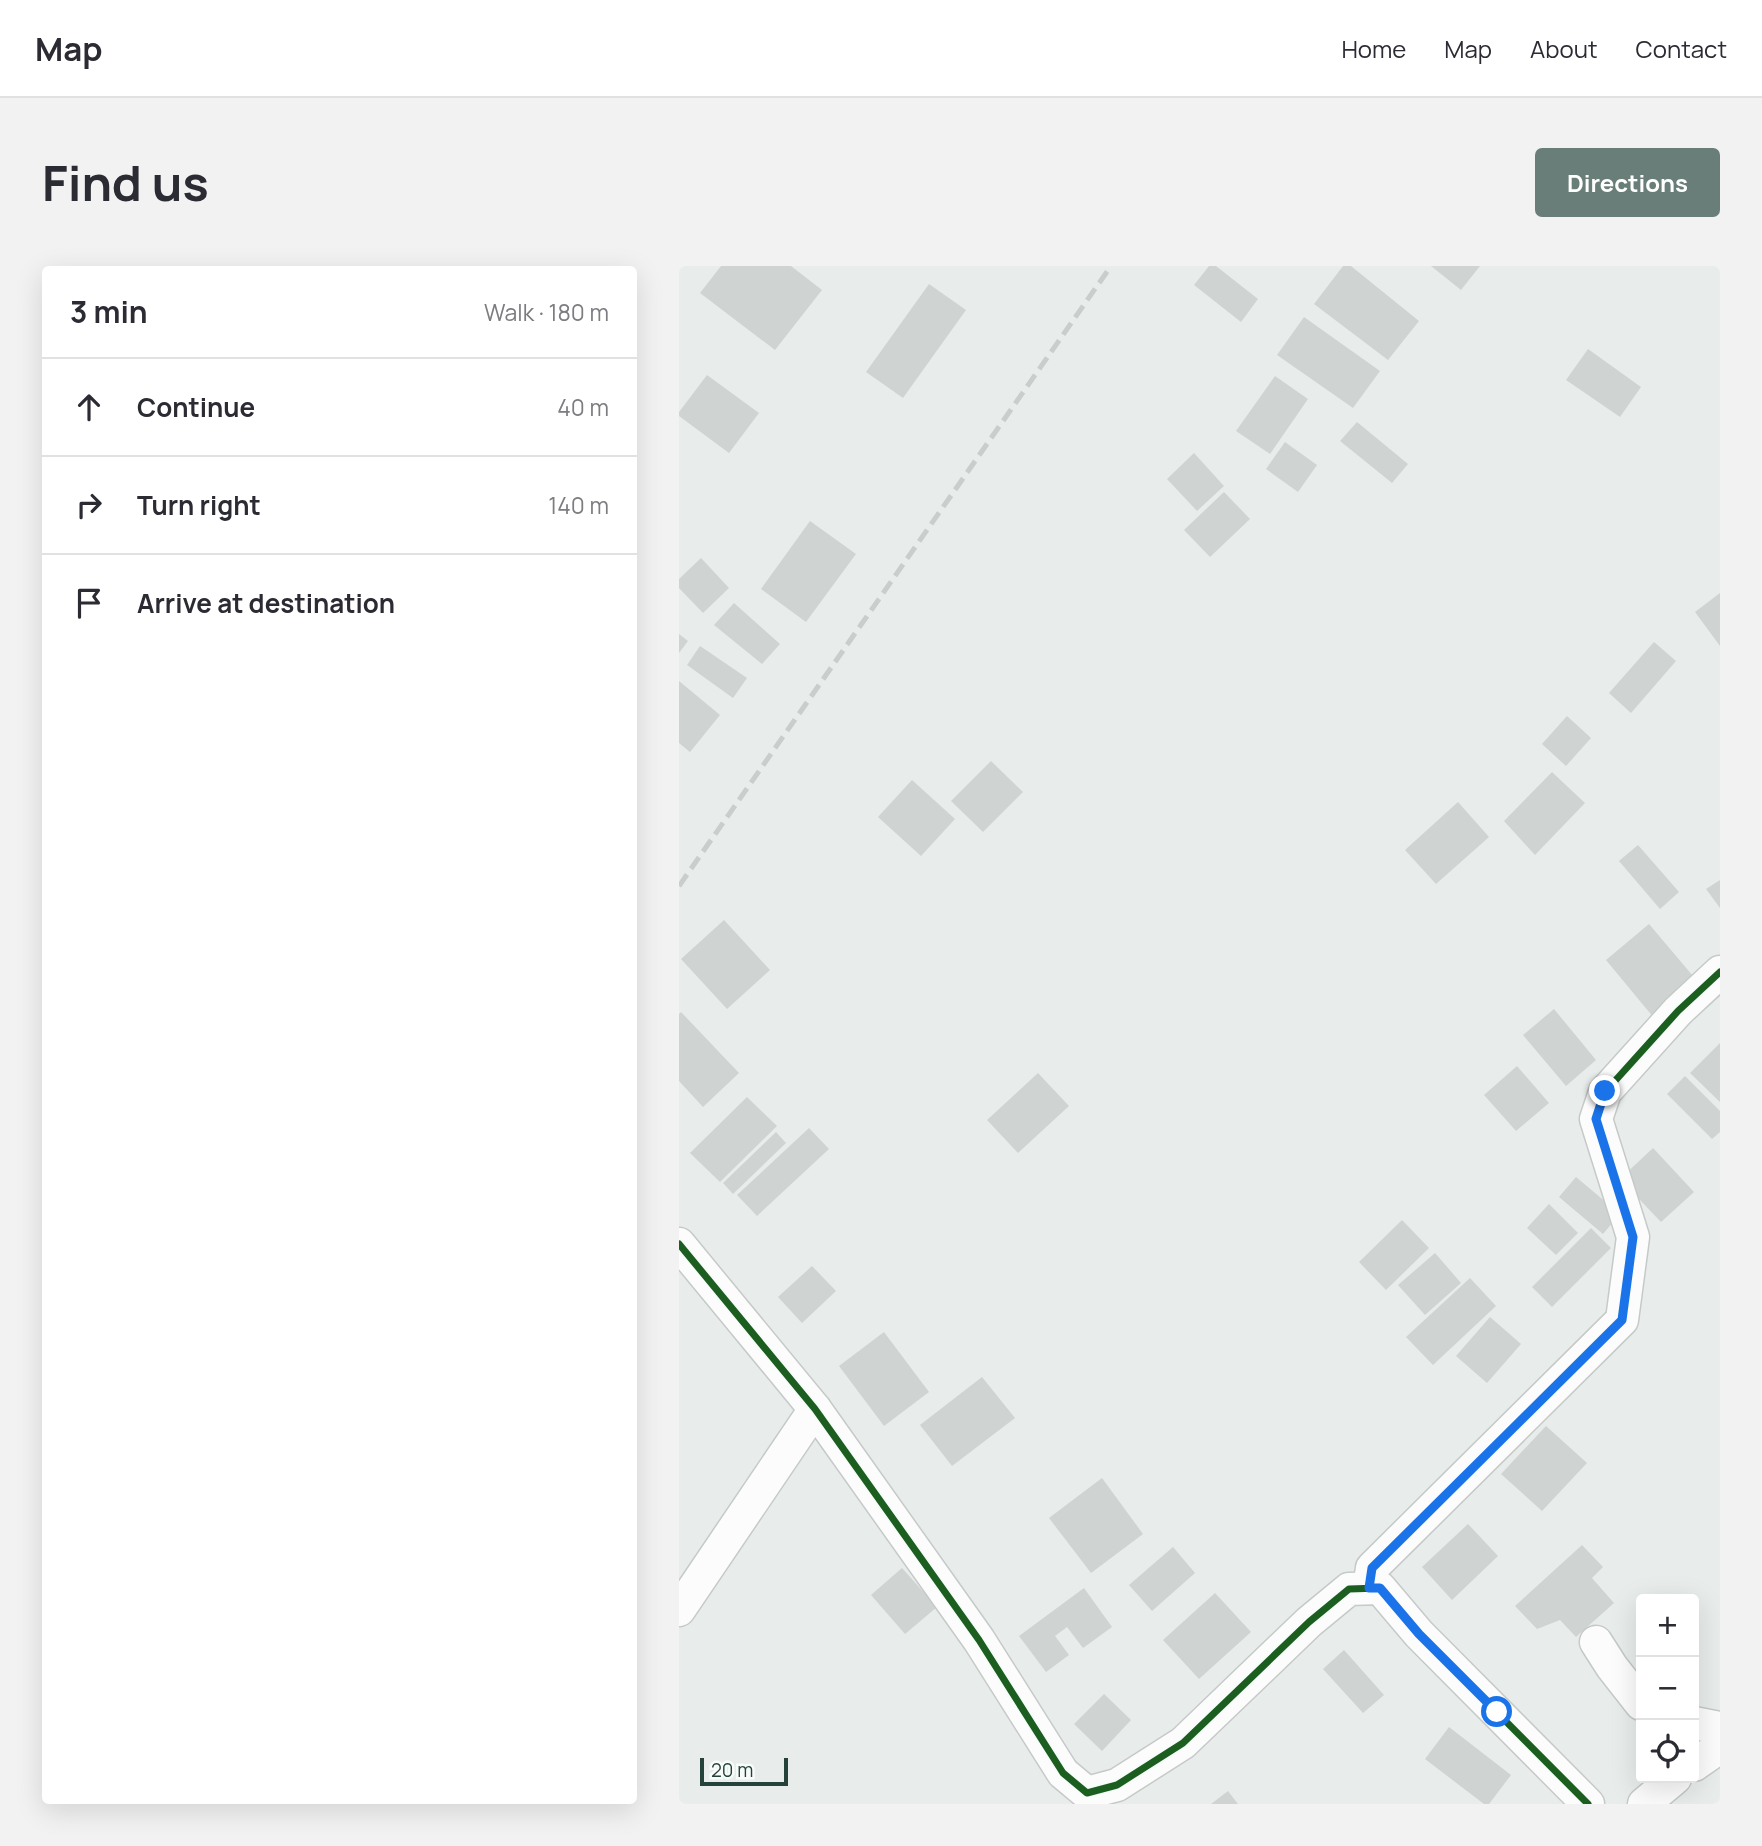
<!DOCTYPE html>
<meta charset="utf-8">
<style>
:root{--surface:#fff;--page:#f2f2f3;--text:#2b2b33;--muted:#7c7c81;--line:#e1e1e2;--accent:#697e78}
body{margin:0;font-family:Manrope,sans-serif;background:var(--page);color:var(--text)}
.controls{position:absolute;right:21px;bottom:21px;display:grid;overflow:hidden;border-radius:7px;box-shadow:0 7px 28px #0002}
.controls button{width:63px;height:63px;display:grid;place-items:center;padding:0;border:0;border-bottom:2px solid var(--line);background:var(--surface);color:var(--text);font:35px sans-serif}
.scale{position:absolute;left:21px;bottom:18px;width:88px;box-sizing:border-box;padding-left:7px;border:4px solid #24423a;border-top:0;font-size:19px;line-height:24px;white-space:nowrap;color:#24423a;-webkit-text-stroke:5px #f7fbf9;paint-order:stroke}
.stop{position:absolute;width:21px;height:21px;margin:-16px;border:5px solid #1a73e8;border-radius:50%;background:#fff}
.stop.end{background:#1a73e8;border-color:#fff;box-shadow:0 2px 7px #0008}
.list{margin:0;padding:0;list-style:none}
h2{display:flex;justify-content:space-between;align-items:center;height:91px;margin:0;padding:0 28px;font-size:30px}
h2 small{font-size:23px;font-weight:400;color:var(--muted)}
.list li{display:grid;grid-template-columns:46px 1fr auto;gap:21px;align-items:center;box-sizing:border-box;height:98px;padding:0 28px;border-top:2px solid var(--line)}
.list b{display:block;font-size:26px;white-space:nowrap}
.list em{font-size:23px;font-style:normal;color:var(--muted)}
.icon{flex:none;width:38px;height:38px;fill:none;stroke:currentColor;stroke-width:2;stroke-linecap:round;stroke-linejoin:round}
.map{position:relative;flex:none;width:1041px;height:1538px;overflow:hidden;border-radius:7px}
header{display:flex;align-items:center;gap:42px;box-sizing:border-box;height:98px;padding:0 35px;background:var(--surface);border-bottom:2px solid var(--line)}
header strong{font-size:33px}
nav{display:flex;gap:38px;margin-inline-start:auto;font-size:24px}
.intro{display:flex;align-items:center;justify-content:space-between;box-sizing:border-box;height:168px;padding:0 42px}
h1{margin:0;font-size:49px}
.button{padding:18px 32px;border-radius:7px;background:var(--accent);color:#fff;font-size:24px;font-weight:700}
main{display:flex;gap:42px;padding:0 42px}
aside{flex:1;background:var(--surface);border-radius:7px;box-shadow:0 7px 28px #0002}
.map>svg:first-child{display:block}
.building{fill:#cfd4d2}
.lines{fill:none;stroke-linecap:round;stroke-linejoin:round}
.minor-casing{stroke:#c5cac8;stroke-width:35}
.minor{stroke:#fcfcfc;stroke-width:32}
.rail{stroke:#c9cdcc;stroke-width:5;stroke-dasharray:14 7;stroke-linecap:butt}
.cycleway-casing{stroke:#f7fbf9;stroke-width:11}
.cycleway{stroke:#1b5e20;stroke-width:7}
.route{stroke:#1a73e8;stroke-width:9}
</style>
<header>
<strong>Map</strong>
<nav><a>Home</a><a>Map</a><a>About</a><a>Contact</a></nav>
</header>
<div class="intro"><h1>Find us</h1><a class="button">Directions</a></div>
<main>
<aside>
<h2>3 min<small>Walk · 180 m</small></h2>
<ul class="list">
<li><svg class="icon" aria-label="ahead" viewBox="0 0 24 24"><path d="M12 20V5M6 11l6-6 6 6"/></svg><div><b>Continue</b></div><em>40 m</em></li>
<li><svg class="icon" aria-label="right" viewBox="0 0 24 24"><path d="M7 20v-9h11M14 6l5 5-5 5"/></svg><div><b>Turn right</b></div><em>140 m</em></li>
<li><svg class="icon" aria-label="arrive" viewBox="0 0 24 24"><path d="M6 21V4h12l-3 4 3 4H6"/></svg><div><b>Arrive at destination</b></div></li>
</ul>
</aside>
<div class="map">
<svg width="1041" height="1538" viewBox="0 0 1041 1538">
<rect width="100%" height="100%" fill="#e8edeb"/>
<!-- building -->
<g class="building">
<path d="M42 0H112L143 24 96 84 21 27Z"/>
<path d="M530 0H537L579 33 562 56 515 19Z"/>
<path d="M664 0H672L740 55 709 94 635 38Z"/>
<path d="M752 0H801L782 24Z"/>
<path d="M250 18 287 44 224 132 187 106Z"/>
<path d="M625 51 701 105 674 142 598 89Z"/>
<path d="M909 83 962 121 941 151 887 114Z"/>
<path d="M28 109 80 147 50 187 0 150V146Z"/>
<path d="M596 110 629 133 591 188 557 165Z"/>
<path d="M678 156 729 198 713 217 661 175Z"/>
<path d="M606 176 638 199 619 226 587 203Z"/>
<path d="M515 187 545 220 518 245 488 213Z"/>
<path d="M545 226 571 253 531 291 505 264Z"/>
<path d="M131 255 177 288 127 356 82 323Z"/>
<path d="M22 292 50 322 24 347 0 322V313Z"/>
<path d="M1041 327V380L1016 346Z"/>
<path d="M55 337 101 378 83 398 35 359Z"/>
<path d="M0 368 9 375 0 387Z"/>
<path d="M975 376 997 395 952 447 930 427Z"/>
<path d="M21 380 68 412 54 432 8 399Z"/>
<path d="M0 415 41 449 11 486 0 477Z"/>
<path d="M888 450 912 472 887 500 863 478Z"/>
<path d="M312 495 344 526 304 566 272 535Z"/>
<path d="M873 506 906 537 856 589 825 555Z"/>
<path d="M233 514 276 553 242 590 199 551Z"/>
<path d="M779 536 810 571 757 618 726 584Z"/>
<path d="M959 579 1000 626 981 643 940 595Z"/>
<path d="M1041 614V642L1027 623Z"/>
<path d="M45 654 91 704 48 743 2 693Z"/>
<path d="M970 658 1019 716 975 752 927 694Z"/>
<path d="M875 743 917 794 887 820 844 769Z"/>
<path d="M2 746 60 807 24 841 0 815V748Z"/>
<path d="M1041 777V836L1011 807Z"/>
<path d="M838 800 870 837 837 865 805 829Z"/>
<path d="M359 807 390 840 339 887 308 854Z"/>
<path d="M1006 810 1041 845V866L1033 873 988 828Z"/>
<path d="M68 831 98 860 41 916 11 887Z"/>
<path d="M130 862 150 883 78 950 58 929Z"/>
<path d="M97 866 107 877 54 928 44 917Z"/>
<path d="M974 882 1015 926 982 956 941 913Z"/>
<path d="M897 911 941 948 924 968 880 931Z"/>
<path d="M870 938 899 967 877 989 848 962Z"/>
<path d="M723 954 750 982 707 1024 680 996Z"/>
<path d="M912 962 932 982 873 1041 853 1021Z"/>
<path d="M756 987 782 1017 746 1049 719 1019Z"/>
<path d="M133 1000 157 1025 123 1057 99 1031Z"/>
<path d="M791 1012 817 1040 754 1099 727 1071Z"/>
<path d="M811 1051 842 1078 808 1117 777 1090Z"/>
<path d="M205 1066 250 1126 205 1160 160 1100Z"/>
<path d="M303 1111 336 1152 273 1200 241 1159Z"/>
<path d="M867 1160 908 1197 863 1245 822 1208Z"/>
<path d="M423 1212 464 1268 412 1307 370 1252Z"/>
<path d="M789 1258 819 1290 773 1334 743 1301Z"/>
<path d="M903 1279 924 1301 913 1312 935 1337 897 1371 881 1354 858 1363 836 1340Z"/>
<path d="M494 1281 516 1307 473 1345 450 1319Z"/>
<path d="M223 1302 258 1341 226 1368 192 1329Z"/>
<path d="M405 1322 433 1361 404 1382 388 1361 376 1370 390 1389 367 1406 340 1370Z"/>
<path d="M536 1327 572 1366 520 1413 484 1374Z"/>
<path d="M665 1384 705 1429 684 1447 644 1403Z"/>
<path d="M425 1428 452 1454 423 1485 395 1458Z"/>
<path d="M770 1461 832 1509 810 1538H805L746 1493Z"/>
<path d="M549 1525 559 1538H532Z"/>
</g>
<g class="lines">
<!-- minor casing -->
<g class="minor-casing">
<g id="minor">
<path d="M0 978 136 1143 300 1374 384 1507 408 1527 438 1519 504 1477 630 1356 670 1323 701 1322 740 1368 909 1538"/>
<path d="M690 1322 693 1302 943 1054 954 971 917 853 926 826 999 745 1041 706"/>
<path d="M0 1344 136 1143"/>
<path d="M917 1376 933 1401 962 1438"/>
<path d="M1015 1457 1041 1462"/>
<path d="M1015 1499 1041 1481"/>
<path d="M965 1538 996 1512"/>
</g>
</g>
<!-- minor -->
<use href="#minor" class="minor"/>
<!-- rail -->
<path class="rail" d="M0 620 432 0"/>
<!-- cycleway casing -->
<g class="cycleway-casing">
<g id="cycleway">
<path d="M0 978 136 1143 300 1374 384 1507 408 1527 438 1519 504 1477 630 1356 670 1323 701 1322 740 1368 909 1538"/>
<path d="M690 1322 693 1302 943 1054 954 971 917 853 926 826 999 745 1041 706"/>
</g>
</g>
<!-- cycleway -->
<use href="#cycleway" class="cycleway"/>
</g>
<g class="lines">
<!-- route -->
<path class="route" d="M818 1446 740 1368 701 1322H690L693 1302 943 1054 954 971 917 853 926 825"/>
</g>
</svg>
<div class="controls">
<button>+</button>
<button>−</button>
<button><svg class="icon" aria-label="locate" viewBox="0 0 24 24"><circle cx="12" cy="12" r="6"/><path d="M12 2v4M12 18v4M2 12h4M18 12h4"/></svg></button>
</div>
<div class="scale">20 m</div>
<div class="stop" style="left:818px;top:1446px"></div>
<div class="stop end" style="left:926px;top:825px"></div>
</div>
</main>
